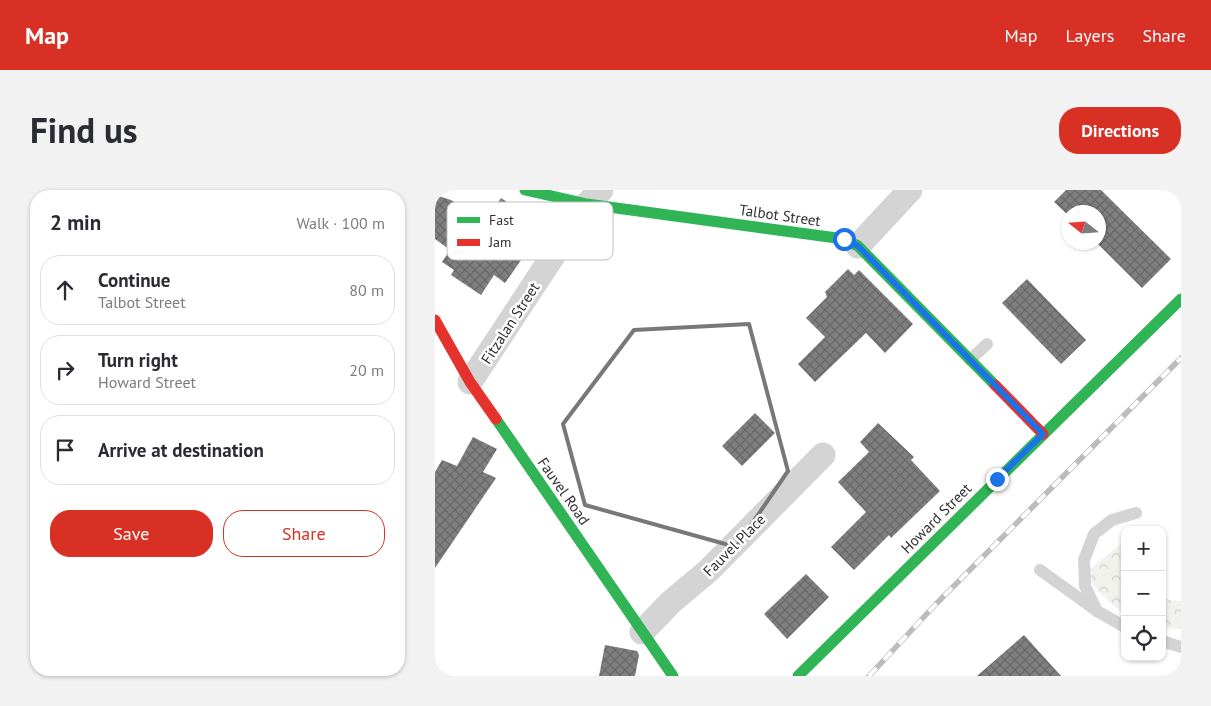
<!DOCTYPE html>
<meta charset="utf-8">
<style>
:root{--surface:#fff;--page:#f2f2f3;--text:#2b2b33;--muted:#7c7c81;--line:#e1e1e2;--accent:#d93025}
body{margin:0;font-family:"PT Sans",sans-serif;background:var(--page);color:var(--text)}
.controls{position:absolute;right:15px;bottom:15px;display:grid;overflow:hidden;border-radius:10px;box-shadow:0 1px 4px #0004}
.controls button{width:45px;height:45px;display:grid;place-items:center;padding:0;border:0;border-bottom:1px solid var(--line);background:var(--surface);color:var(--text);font:25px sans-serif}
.compass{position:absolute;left:626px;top:15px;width:45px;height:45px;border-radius:50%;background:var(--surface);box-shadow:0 1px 4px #0004;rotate:287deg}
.stop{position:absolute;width:15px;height:15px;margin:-11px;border:4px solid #1a73e8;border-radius:50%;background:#fff}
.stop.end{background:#1a73e8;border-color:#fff;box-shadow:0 1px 5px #0008}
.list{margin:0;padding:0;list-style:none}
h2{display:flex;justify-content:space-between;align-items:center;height:65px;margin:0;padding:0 20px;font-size:21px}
h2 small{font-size:16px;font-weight:400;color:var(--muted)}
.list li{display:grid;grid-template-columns:32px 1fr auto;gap:15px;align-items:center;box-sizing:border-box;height:70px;margin:0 10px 10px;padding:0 10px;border:1px solid var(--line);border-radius:20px}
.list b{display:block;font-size:19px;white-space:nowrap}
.list p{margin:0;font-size:16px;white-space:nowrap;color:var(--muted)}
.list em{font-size:16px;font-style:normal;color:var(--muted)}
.actions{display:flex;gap:10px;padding:15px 20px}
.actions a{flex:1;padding:11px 0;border:1px solid var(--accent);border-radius:20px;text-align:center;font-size:18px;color:var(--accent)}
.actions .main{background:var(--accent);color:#fff}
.icon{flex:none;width:28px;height:28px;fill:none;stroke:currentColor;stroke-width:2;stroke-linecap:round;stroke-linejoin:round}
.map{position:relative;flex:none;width:746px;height:486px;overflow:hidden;border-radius:20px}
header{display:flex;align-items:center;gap:30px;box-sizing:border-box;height:70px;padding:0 25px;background:var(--accent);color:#fff}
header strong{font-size:24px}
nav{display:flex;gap:28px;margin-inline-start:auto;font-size:18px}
.intro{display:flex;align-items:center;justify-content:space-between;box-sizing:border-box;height:120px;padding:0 30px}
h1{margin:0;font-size:35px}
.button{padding:12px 22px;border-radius:20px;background:var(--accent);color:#fff;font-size:18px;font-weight:700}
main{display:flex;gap:30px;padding:0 30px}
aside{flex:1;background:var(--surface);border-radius:20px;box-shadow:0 1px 4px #0004}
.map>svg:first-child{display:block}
.forest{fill:url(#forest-crowns)}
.building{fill:url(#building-cross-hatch)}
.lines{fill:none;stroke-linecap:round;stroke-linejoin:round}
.lane{stroke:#d4d4d4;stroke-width:12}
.street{stroke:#d4d4d4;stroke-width:25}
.fast{stroke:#30b455;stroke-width:11}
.jam{stroke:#e5322d;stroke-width:11}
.rail-casing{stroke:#bcbcbc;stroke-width:5.5}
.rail{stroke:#fff;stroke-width:4;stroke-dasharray:11;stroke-linecap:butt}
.route{stroke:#1a73e8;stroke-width:6}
.marked{fill:none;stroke:#787878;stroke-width:4;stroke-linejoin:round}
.labels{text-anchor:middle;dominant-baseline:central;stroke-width:5;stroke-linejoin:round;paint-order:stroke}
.street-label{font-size:15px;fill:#303030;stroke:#fff}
.key{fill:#fff;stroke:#c1c1c1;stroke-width:1}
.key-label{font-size:14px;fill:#303030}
</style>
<header>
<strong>Map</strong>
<nav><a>Map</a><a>Layers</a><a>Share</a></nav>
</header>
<div class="intro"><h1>Find us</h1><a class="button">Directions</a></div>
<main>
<aside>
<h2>2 min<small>Walk · 100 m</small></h2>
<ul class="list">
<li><svg class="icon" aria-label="ahead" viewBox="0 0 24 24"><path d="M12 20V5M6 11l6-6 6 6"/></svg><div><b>Continue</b><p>Talbot Street</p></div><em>80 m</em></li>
<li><svg class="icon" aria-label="right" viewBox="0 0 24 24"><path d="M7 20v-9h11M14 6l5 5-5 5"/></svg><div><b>Turn right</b><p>Howard Street</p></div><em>20 m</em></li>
<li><svg class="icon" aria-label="arrive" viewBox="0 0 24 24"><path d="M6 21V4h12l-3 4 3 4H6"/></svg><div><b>Arrive at destination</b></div></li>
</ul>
<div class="actions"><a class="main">Save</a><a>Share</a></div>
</aside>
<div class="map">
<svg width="746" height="486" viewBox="0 0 746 486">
<defs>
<pattern id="forest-crowns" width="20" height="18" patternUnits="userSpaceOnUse" patternTransform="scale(1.25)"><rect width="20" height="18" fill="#f1f2ec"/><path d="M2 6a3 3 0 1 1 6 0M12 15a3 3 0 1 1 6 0" fill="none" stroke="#cfd0cb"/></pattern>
<pattern id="building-cross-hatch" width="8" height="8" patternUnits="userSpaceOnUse" patternTransform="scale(1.25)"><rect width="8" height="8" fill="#7f7f7f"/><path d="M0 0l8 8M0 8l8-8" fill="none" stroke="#686868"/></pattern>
</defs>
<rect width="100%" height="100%" fill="#fff"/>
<!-- forest -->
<g class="forest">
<path d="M688 352 690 363V425L667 405 649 384Z"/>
<path d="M727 407 734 410 746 411V439L727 438Z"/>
</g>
<!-- building -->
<g class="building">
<path d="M631 0H666L736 69 707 98 661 52H664V22H634V26L619 12Z"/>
<path d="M0 5 16 10 50 31 66 8 97 29 84 48 96 56 70 93 59 85 46 105 16 85 19 80 7 72 15 60 0 49Z"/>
<path d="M413 79 419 85 424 80 478 134 450 163 431 143 380 192 363 174 390 147 371 128 392 107 390 102Z"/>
<path d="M592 89 651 150 626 174 567 113Z"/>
<path d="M320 223 340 243 307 276 287 256Z"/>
<path d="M443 233 479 267 476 270 505 301 456 348 454 345 419 380 396 357 431 322 403 292 434 262 425 252Z"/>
<path d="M38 247 62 259 48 282 61 288 0 378V282L7 270 22 276Z"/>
<path d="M371 384 394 407 352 449 329 424Z"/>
<path d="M589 445 626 486H542Z"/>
<path d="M170 455 202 461 204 465 200 486H164Z"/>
</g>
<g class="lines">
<!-- lane -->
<g class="lane">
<path d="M535 170 552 154"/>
<path d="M605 380 662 421 690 437"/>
<path d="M662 421 650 396 649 370 659 344 677 330 701 323"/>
<path d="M727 451 746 457"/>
</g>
<!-- street -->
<g class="street">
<path d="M423 56 475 0"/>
<path d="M35 192 152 14 166 0"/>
<path d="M207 442 236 412 273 381 388 265"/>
</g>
<!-- fast -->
<g class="fast">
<path d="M90 0 152 14 409 49 423 56 560 195"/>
<path d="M61 229 238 486"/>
<path d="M363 486 746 109"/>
</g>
<!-- jam -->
<g class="jam">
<path d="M0 130 35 192 61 229"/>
<path d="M560 195 608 244"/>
</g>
<!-- rail casing -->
<g class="rail-casing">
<path id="rail" d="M434 486 500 415 746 168"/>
</g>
<!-- rail -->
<use href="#rail" class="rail"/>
</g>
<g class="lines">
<!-- route -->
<path class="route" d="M409 49 423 56 608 244 562 289"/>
</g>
<!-- marked area -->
<path class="marked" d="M314 134 353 281 301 357 150 315 128 234 199 140Z"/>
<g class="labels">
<!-- street labels -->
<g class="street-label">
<text transform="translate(345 25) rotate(8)">Talbot Street</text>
<text transform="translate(75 133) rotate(-57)">Fitzalan Street</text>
<text transform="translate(129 301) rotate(55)">Fauvel Road</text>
<text transform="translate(501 328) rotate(-45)">Howard Street</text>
<text transform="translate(299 355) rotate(-45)">Fauvel Place</text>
</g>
</g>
<!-- legend -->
<rect x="12" y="12" width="166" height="58" rx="8" class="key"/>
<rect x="22" y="27" width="23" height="6" fill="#30b455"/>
<rect x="22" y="49" width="23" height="7" fill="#e5322d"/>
<g class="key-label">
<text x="54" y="35">Fast</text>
<text x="54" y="57">Jam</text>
</g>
</svg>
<div class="controls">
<button>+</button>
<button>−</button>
<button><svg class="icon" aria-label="locate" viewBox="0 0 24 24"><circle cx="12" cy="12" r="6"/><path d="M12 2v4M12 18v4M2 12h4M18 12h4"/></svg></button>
</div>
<svg class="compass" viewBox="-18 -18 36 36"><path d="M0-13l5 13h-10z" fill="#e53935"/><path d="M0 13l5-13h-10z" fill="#7c7c81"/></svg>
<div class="stop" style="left:409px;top:49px"></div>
<div class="stop end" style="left:562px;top:289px"></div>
</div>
</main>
